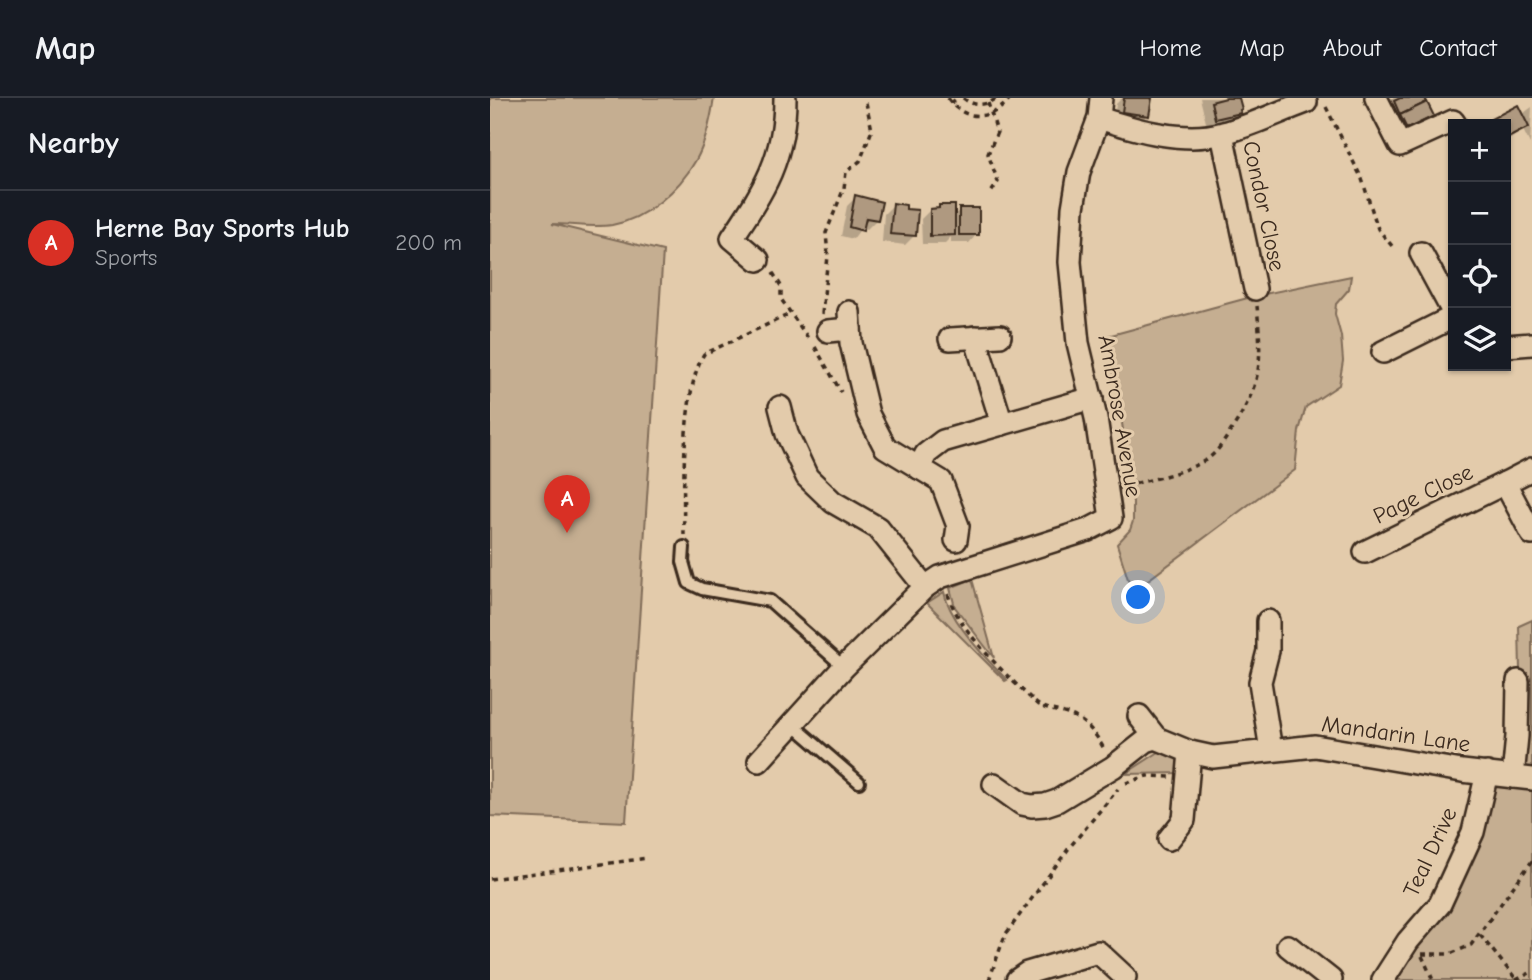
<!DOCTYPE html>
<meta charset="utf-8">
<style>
:root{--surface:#171b24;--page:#20242c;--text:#f1f3f6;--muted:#9ea1a6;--line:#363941;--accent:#d93025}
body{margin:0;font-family:"Comic Neue",sans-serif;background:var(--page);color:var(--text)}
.controls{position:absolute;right:21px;top:21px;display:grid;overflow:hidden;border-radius:0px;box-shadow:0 2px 5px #0004}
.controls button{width:63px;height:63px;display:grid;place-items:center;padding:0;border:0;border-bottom:2px solid var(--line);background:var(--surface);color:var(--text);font:35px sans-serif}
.you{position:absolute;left:649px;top:500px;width:24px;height:24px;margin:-18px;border:5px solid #fff;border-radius:50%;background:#1a73e8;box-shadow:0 0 0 10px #1a73e833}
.badge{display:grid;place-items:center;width:46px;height:46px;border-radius:50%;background:var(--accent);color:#fff;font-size:23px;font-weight:700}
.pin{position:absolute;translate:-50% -58px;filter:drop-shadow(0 2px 4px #0008)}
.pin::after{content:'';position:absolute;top:37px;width:24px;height:21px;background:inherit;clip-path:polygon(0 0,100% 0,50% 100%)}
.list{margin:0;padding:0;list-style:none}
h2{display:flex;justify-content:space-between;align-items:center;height:91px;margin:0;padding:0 28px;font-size:30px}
h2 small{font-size:23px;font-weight:400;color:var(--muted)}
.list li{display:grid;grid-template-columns:46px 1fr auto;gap:21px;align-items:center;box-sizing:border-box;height:105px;padding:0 28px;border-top:2px solid var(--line)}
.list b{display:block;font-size:26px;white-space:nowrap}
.list p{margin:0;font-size:23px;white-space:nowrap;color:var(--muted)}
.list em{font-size:23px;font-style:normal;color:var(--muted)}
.icon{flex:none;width:38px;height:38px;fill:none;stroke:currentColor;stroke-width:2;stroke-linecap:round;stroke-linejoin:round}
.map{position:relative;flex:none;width:1042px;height:882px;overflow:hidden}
header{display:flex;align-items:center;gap:42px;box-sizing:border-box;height:98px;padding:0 35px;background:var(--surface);border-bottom:2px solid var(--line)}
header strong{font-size:33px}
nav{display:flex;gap:38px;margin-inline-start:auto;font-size:24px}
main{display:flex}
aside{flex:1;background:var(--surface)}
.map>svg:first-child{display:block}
.green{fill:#c5ae91;stroke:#806c58;stroke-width:2}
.shadow{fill:#0003}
.building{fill:#af9980;stroke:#3b2a1e;stroke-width:2}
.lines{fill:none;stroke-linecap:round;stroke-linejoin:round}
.service-casing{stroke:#3b2a1e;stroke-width:16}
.minor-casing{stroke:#3b2a1e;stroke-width:26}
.path{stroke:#3b2a1e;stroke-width:3.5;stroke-dasharray:5 5;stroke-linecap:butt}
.service{stroke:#e3cbab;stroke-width:10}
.minor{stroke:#e3cbab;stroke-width:21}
.labels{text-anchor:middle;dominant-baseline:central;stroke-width:6;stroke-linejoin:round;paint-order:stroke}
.street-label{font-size:23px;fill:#3b2a1e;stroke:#e3cbab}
</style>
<header>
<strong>Map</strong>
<nav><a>Home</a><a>Map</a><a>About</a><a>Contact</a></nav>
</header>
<main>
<aside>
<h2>Nearby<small></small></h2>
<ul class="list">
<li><span class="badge">A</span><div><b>Herne Bay Sports Hub</b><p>Sports</p></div><em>200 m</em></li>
</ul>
</aside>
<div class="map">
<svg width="1042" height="882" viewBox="0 0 1042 882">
<rect width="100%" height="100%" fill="#e3cbab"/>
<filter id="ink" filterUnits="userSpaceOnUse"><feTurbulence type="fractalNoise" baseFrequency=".0143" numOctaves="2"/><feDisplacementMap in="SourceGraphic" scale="14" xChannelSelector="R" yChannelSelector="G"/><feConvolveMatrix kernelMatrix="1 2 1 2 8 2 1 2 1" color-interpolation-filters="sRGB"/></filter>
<g filter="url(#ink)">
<!-- green -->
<g class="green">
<path d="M0 0H224C221 20 216 44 206 62 189 92 156 121 122 127 102 130 82 126 62 126L173 153 136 724 0 718Z"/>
<path d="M861 178 859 191 846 206 845 216 851 238 853 263 849 287 816 309 809 333 805 372 642 494 627 446 640 432 643 423V404L627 289 614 239 765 198Z"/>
<path d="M482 481 504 560 465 509 460 490Z"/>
<path d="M454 494C460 523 496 561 517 582L515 583 437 505Z"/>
<path d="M1042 522V882H902L932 837 941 834 956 813 999 693 1022 665 1030 573 1029 528Z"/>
<path d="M672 652 691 654 695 675 635 676Z"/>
</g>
<!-- shadow -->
<g class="shadow">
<path d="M632 0H654L657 17 648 26 624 23 626 6Z"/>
<path d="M710 0H748L749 15 740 23 717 29Z"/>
<path d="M889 0H933L942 17 933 26 908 38 896 13 904 5 894 9Z"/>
<path d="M1042 9 1040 46 1033 32 1016 44V26H998L1002 22 1031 17Z"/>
<path d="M366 99 386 122 377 131 372 129 363 141 351 138 357 108Z"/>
<path d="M403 107 424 138 415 147 392 144 394 116Z"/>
<path d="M450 109 463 118 470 112 487 136 479 145H461V139L454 146H432L431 121 440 112H446Z"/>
</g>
<!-- building -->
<g class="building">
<path d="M634 0H662L659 18 632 14Z"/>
<path d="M736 0H749L752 11 750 12 751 15 725 21 721 4Z"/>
<path d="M910 0H935L937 4 910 17 904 3Z"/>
<path d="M937 4 944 18 917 31 910 17Z"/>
<path d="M1028 7 1039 29 1016 41V26H1003L1001 21Z"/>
<path d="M365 97 392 104 388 122 376 120 373 133 359 129Z"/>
<path d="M403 105 416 107V111L428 112 426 138 400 136Z"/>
<path d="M449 107H465V137L440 138V111L449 110Z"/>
<rect x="469" y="110" width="20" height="27"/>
</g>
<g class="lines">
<!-- service casing -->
<g class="service-casing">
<g id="service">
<path d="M194 449 193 464 199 485 212 491 280 503 354 569"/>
<path d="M302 626 369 684"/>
</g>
</g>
<!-- minor casing -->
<g class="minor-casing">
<g id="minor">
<path d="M886 0 910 47 963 23 965 26"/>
<path d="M609 20C646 32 694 46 733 35 761 28 789 14 816 4"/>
<path d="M732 36 765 191"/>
<path d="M931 155 963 214"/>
<path d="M268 162 242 140C274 92 295 60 295 0"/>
<path d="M359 214 361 245 378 316 395 349 451 383 468 428 466 442"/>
<path d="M338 233 360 231"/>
<path d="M485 239 512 326"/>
<path d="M460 241 510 238"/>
<path d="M1016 248 1042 246"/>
<path d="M893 254 963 219"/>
<path d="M290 309 297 336 317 379 343 404 388 430 435 489"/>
<path d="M429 370 436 356 453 343 602 300"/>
<path d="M1042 371 1015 385 1042 436"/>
<path d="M875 454 1015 385"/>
<path d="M778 523V553L770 584 781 652"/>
<path d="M649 618 666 640"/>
<path d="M269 663 354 569 435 489 450 479 598 432 621 420 606 320 588 245 580 164 583 110 589 74 609 20 611 0"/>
<path d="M1023 679 1027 638 1028 583"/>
<path d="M504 686 532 706 542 708 555 707 567 703 623 669 656 643 666 640 700 654 723 659 825 648 972 673 1042 681"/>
<path d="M679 741 694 722 700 654"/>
<path d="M798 848 841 882"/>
<path d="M527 882 537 875 608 854 635 879"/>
<path d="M893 882 918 843 950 806 983 734 997 675"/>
</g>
</g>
<!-- path -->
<g class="path">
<path d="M458 0C473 25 505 22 520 0"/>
<path d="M473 0C484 9 496 8 507 0"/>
<path d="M461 5 467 0"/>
<path d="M498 5 507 34 498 56 508 84 500 96"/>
<path d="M836 9 872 81 888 131 902 148"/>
<path d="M283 175 291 188V201L320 243"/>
<path d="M332 216 338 158 336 135 354 90 356 74 370 63 382 32 375 0"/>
<path d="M325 249 351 294"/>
<path d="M636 388C662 381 690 376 714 363 726 357 735 342 742 331 773 284 772 262 767 208"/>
<path d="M194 437C193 394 192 290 214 256L300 216"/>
<path d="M458 496C467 531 520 581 547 606 556 612 564 612 574 615 594 620 606 635 615 653"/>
<path d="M636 685 657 678 680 679"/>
<path d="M0 781 158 760"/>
<path d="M990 837 1026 881"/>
<path d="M932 856H960L981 847 1042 763"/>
<path d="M932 858 943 882"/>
<path d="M499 882 515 837 579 750 628 691"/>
<path d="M1026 882 1042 874"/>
</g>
<!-- service -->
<use href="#service" class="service"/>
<!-- minor -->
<use href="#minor" class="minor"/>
</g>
</g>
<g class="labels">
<!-- street labels -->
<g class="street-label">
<text transform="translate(774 108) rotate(78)">Condor Close</text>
<text transform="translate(630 318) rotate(80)">Ambrose Avenue</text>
<text transform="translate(933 396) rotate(-26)">Page Close</text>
<text transform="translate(906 636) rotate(8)">Mandarin Lane</text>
<text transform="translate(940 754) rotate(-65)">Teal Drive</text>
</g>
</g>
</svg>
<div class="controls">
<button>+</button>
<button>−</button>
<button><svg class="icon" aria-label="locate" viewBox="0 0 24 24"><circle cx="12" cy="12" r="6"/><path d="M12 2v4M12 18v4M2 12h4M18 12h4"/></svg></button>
<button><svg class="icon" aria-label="layers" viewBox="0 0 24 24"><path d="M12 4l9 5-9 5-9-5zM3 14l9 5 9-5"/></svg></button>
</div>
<div class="you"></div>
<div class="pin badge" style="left:77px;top:435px">A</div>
</div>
</main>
